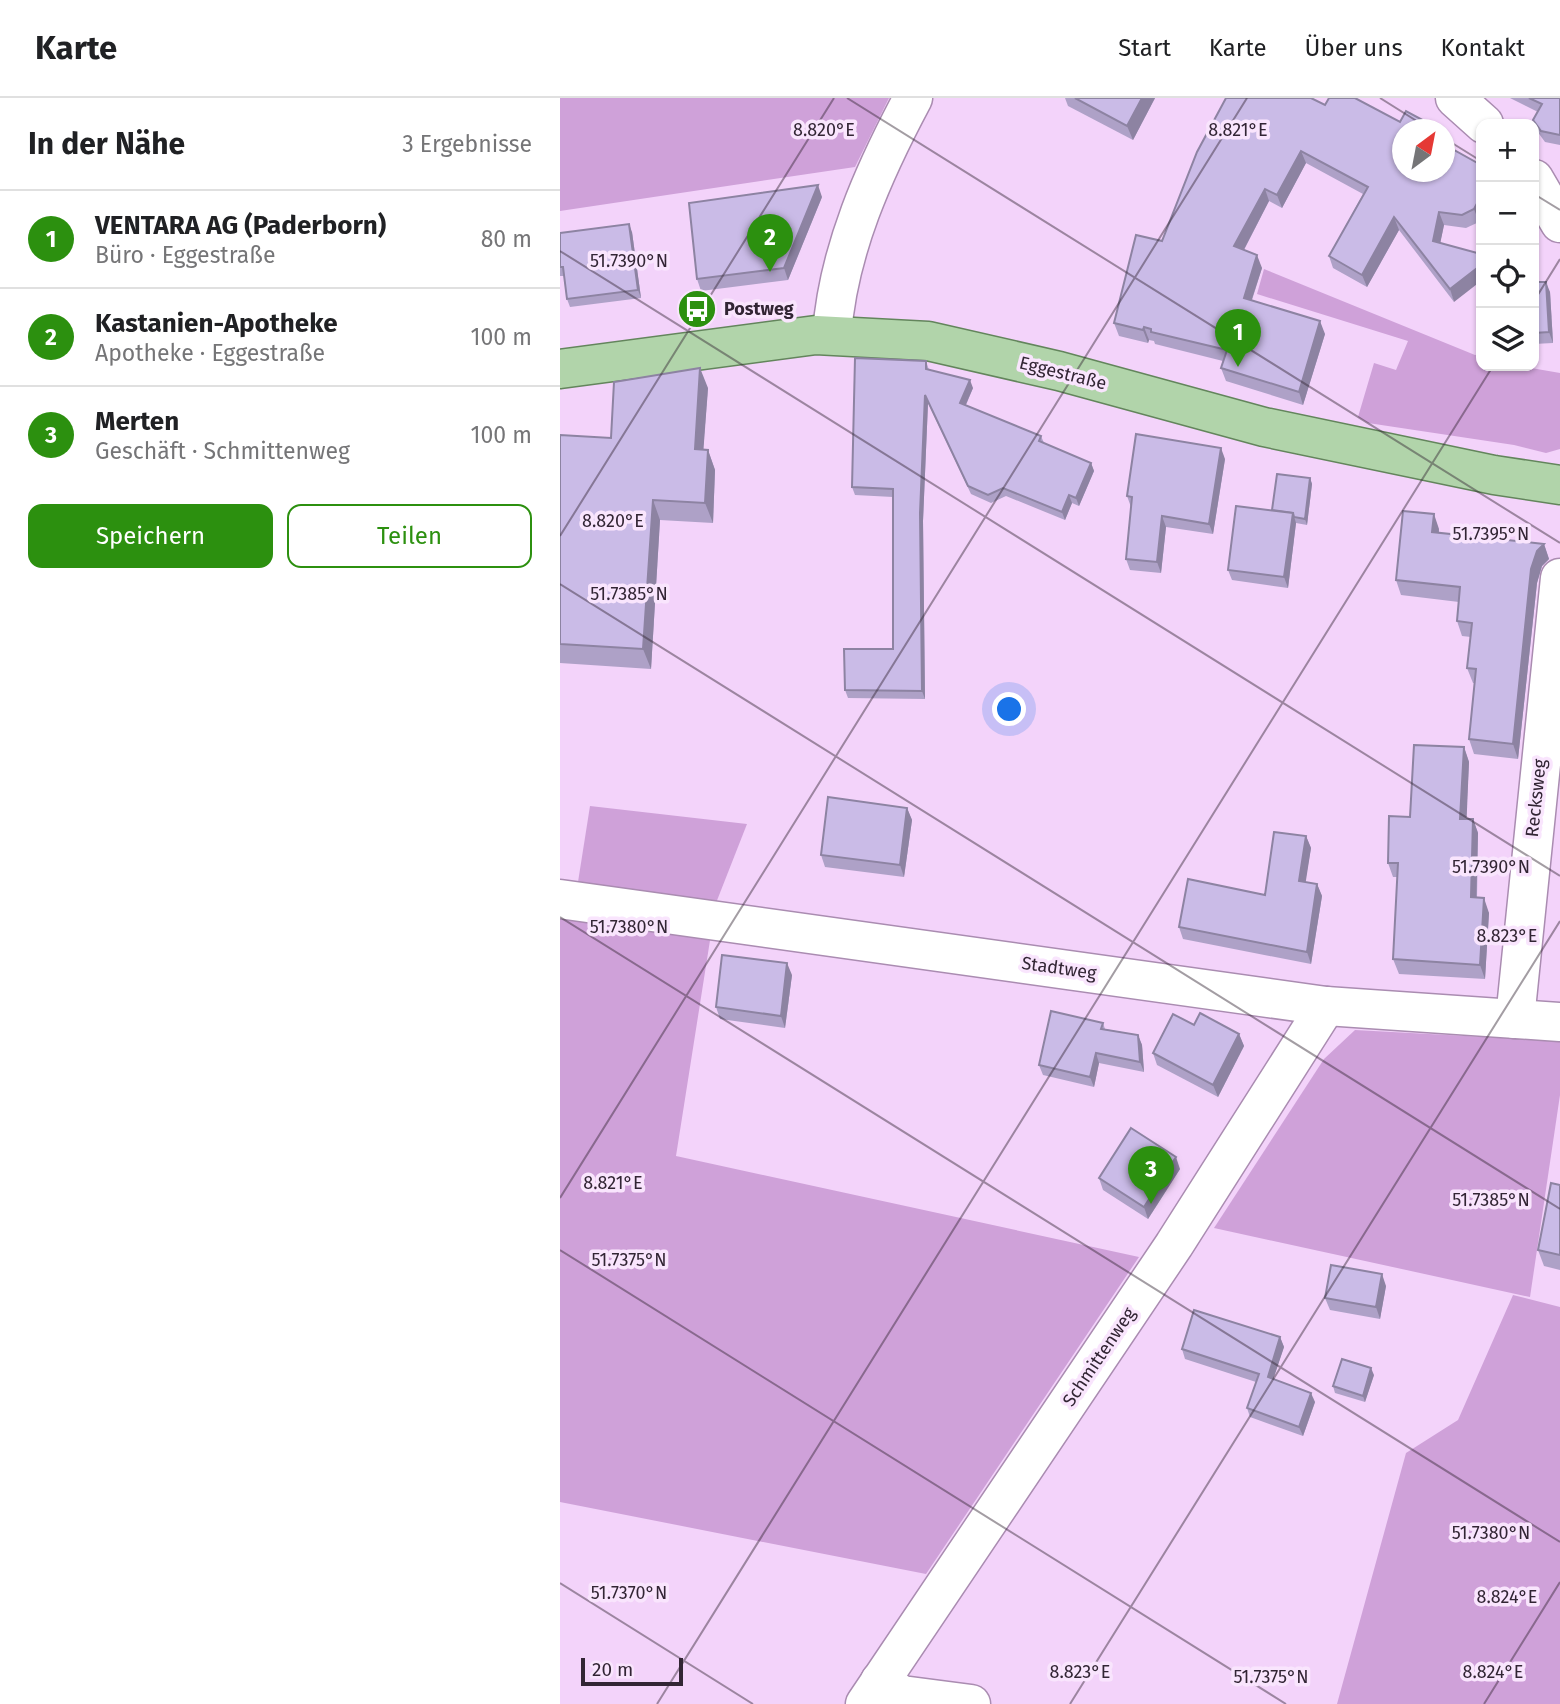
<!DOCTYPE html>
<html lang="de">
<meta charset="utf-8">
<style>
:root{--surface:#fff;--page:#f2f2f2;--text:#202124;--muted:#757577;--line:#e0e0e0;--accent:#2c900f}
body{margin:0;font-family:"Fira Sans",sans-serif;background:var(--page);color:var(--text)}
.controls{position:absolute;right:21px;top:21px;display:grid;overflow:hidden;border-radius:14px;box-shadow:0 2px 5px #0004}
.controls button{width:63px;height:63px;display:grid;place-items:center;padding:0;border:0;border-bottom:2px solid var(--line);background:var(--surface);color:var(--text);font:35px sans-serif}
.compass{position:absolute;left:832px;top:21px;width:63px;height:63px;border-radius:50%;background:var(--surface);box-shadow:0 2px 5px #0004;rotate:32deg}
.scale{position:absolute;left:21px;bottom:18px;width:102px;box-sizing:border-box;padding-left:7px;border:4px solid #322534;border-top:0;font-size:19px;line-height:24px;white-space:nowrap;color:#322534;-webkit-text-stroke:5px #f9e5fd;paint-order:stroke}
.you{position:absolute;left:450px;top:612px;width:24px;height:24px;margin:-18px;border:5px solid #fff;border-radius:50%;background:#1a73e8;box-shadow:0 0 0 10px #1a73e833}
.badge{display:grid;place-items:center;width:46px;height:46px;border-radius:50%;background:var(--accent);color:#fff;font-size:23px;font-weight:700}
.pin{position:absolute;translate:-50% -58px;filter:drop-shadow(0 2px 4px #0008)}
.pin::after{content:'';position:absolute;top:37px;width:24px;height:21px;background:inherit;clip-path:polygon(0 0,100% 0,50% 100%)}
.list{margin:0;padding:0;list-style:none}
h2{display:flex;justify-content:space-between;align-items:center;height:91px;margin:0;padding:0 28px;font-size:30px}
h2 small{font-size:23px;font-weight:400;color:var(--muted)}
.list li{display:grid;grid-template-columns:46px 1fr auto;gap:21px;align-items:center;box-sizing:border-box;height:98px;padding:0 28px;border-top:2px solid var(--line)}
.list b{display:block;font-size:26px;white-space:nowrap}
.list p{margin:0;font-size:23px;white-space:nowrap;color:var(--muted)}
.list em{font-size:23px;font-style:normal;color:var(--muted)}
.actions{display:flex;gap:14px;padding:21px 28px}
.actions a{flex:1;padding:16px 0;border:2px solid var(--accent);border-radius:14px;text-align:center;font-size:24px;color:var(--accent)}
.actions .main{background:var(--accent);color:#fff}
.icon{flex:none;width:38px;height:38px;fill:none;stroke:currentColor;stroke-width:2;stroke-linecap:round;stroke-linejoin:round}
.map{position:relative;flex:none;width:1000px;height:1606px;overflow:hidden}
header{display:flex;align-items:center;gap:42px;box-sizing:border-box;height:98px;padding:0 35px;background:var(--surface);border-bottom:2px solid var(--line)}
header strong{font-size:33px}
nav{display:flex;gap:38px;margin-inline-start:auto;font-size:24px}
main{display:flex}
aside{flex:1;background:var(--surface)}
.map>svg:first-child{display:block}
.green{fill:#cfa1d9}
.lines{fill:none;stroke-linecap:round;stroke-linejoin:round}
.minor-casing{stroke:#aa8cb1;stroke-width:41}
.major-casing{stroke:#63855c;stroke-width:41}
.minor{stroke:#fff;stroke-width:38}
.major{stroke:#b1d4aa;stroke-width:38}
.wall{fill:#aea1c7}
.shaded-wall{fill:#8d83a2}
.building{fill:#cabbe7;stroke:#8d83a2;stroke-width:2}
.ticks{fill:none;stroke:#322534;stroke-width:2;stroke-opacity:0.45}
.labels{text-anchor:middle;dominant-baseline:central;stroke-width:7;stroke-linejoin:round;paint-order:stroke}
.poi-label{font-size:18px;font-weight:bold;fill:#322534;stroke:#f9e5fd;text-anchor:start}
.street-label{font-size:18px;fill:#322534;stroke:#f9e5fd}
.ticks-label{font-size:18px;text-anchor:middle;fill:#322534;stroke:#f9e5fd;stroke-width:7;stroke-linejoin:round;paint-order:stroke}
</style>
<header>
<strong>Karte</strong>
<nav><a>Start</a><a>Karte</a><a>Über uns</a><a>Kontakt</a></nav>
</header>
<main>
<aside>
<h2>In der Nähe<small>3 Ergebnisse</small></h2>
<ul class="list">
<li><span class="badge">1</span><div><b>VENTARA AG (Paderborn)</b><p>Büro · Eggestraße</p></div><em>80 m</em></li>
<li><span class="badge">2</span><div><b>Kastanien-Apotheke</b><p>Apotheke · Eggestraße</p></div><em>100 m</em></li>
<li><span class="badge">3</span><div><b>Merten</b><p>Geschäft · Schmittenweg</p></div><em>100 m</em></li>
</ul>
<div class="actions"><a class="main">Speichern</a><a>Teilen</a></div>
</aside>
<div class="map">
<svg width="1000" height="1606" viewBox="0 0 1000 1606">
<rect width="100%" height="100%" fill="#f3d3fa"/>
<!-- green -->
<g class="green">
<path d="M0 0H329L295 69 0 113Z"/>
<path d="M704 171 915 257 921 256V268H960L1000 275V351L986 355 954 347 808 325 798 319 814 265 836 272 848 243 697 196Z"/>
<path d="M30 708 187 726 156 805 18 784Z"/>
<path d="M0 818 151 836 116 1058 579 1159 366 1476 0 1404Z"/>
<path d="M795 932 1000 943V997L970 1199 654 1130 764 961Z"/>
<path d="M953 1197 1000 1209V1606H777L846 1355 898 1322Z"/>
</g>
<g class="lines">
<!-- minor casing -->
<g class="minor-casing">
<g id="minor">
<path d="M895 0 924 26"/>
<path d="M974 81 1000 125"/>
<path d="M272 236C278 153 314 73 353 0"/>
<path d="M0 801 766 908 1000 924"/>
<path d="M955 921 1000 480"/>
<path d="M320 1583 342 1597 411 1606"/>
<path d="M305 1606 614 1147 766 908"/>
</g>
</g>
<!-- major casing -->
<g class="major-casing">
<path id="major" d="M0 271 256 237 368 243 499 273 704 329 934 377 1000 387"/>
</g>
<!-- minor -->
<use href="#minor" class="minor"/>
<!-- major -->
<use href="#major" class="major"/>
</g>
<!-- wall -->
<g class="wall">
<path d="M505 0H595L573 42 508 8Z"/>
<path d="M950 0H1000V47L985 44 977 33 973 22 978 14Z"/>
<path d="M765 7 843 32 921 67V119L919 124 906 130 884 127 880 145 894 204 839 132 807 189 773 170 769 158 803 96 746 65 722 110 709 103 684 152 702 170 692 202 765 236 743 307 666 283 661 270 663 263 595 246 594 243 589 242 588 245 559 238 554 225 602 143Z"/>
<path d="M262 99 228 182 141 193 137 181Z"/>
<path d="M72 134 81 200 10 209 7 201 4 178H0V135Z"/>
<path d="M974 184 990 194 993 245 974 246Z"/>
<path d="M366 263 369 272 413 290 406 307 481 338 484 345 531 365 534 373 519 408 512 405 505 422 446 398 431 405 411 396 368 305 363 423 365 601 288 600 285 592 333 551V399L295 397 292 389Z"/>
<path d="M148 290 143 352H148L155 372 153 425 100 422 91 571 0 565V337L51 340Z"/>
<path d="M665 361 653 436 606 429 601 475 570 472 566 461 571 409 567 398Z"/>
<path d="M750 380 752 386 747 427 736 425 728 490 672 482 668 472 712 412Z"/>
<path d="M879 431V435L984 446 989 461 982 468 977 485 958 661 914 656 909 641 915 585H913L907 570 911 539 902 538 897 523 899 504 841 497 836 482Z"/>
<path d="M904 649 909 664 906 721H913L918 735 917 800 929 815 925 881 839 876 833 861 838 779H833L828 765 850 719Z"/>
<path d="M347 710 352 722 344 779 265 769 261 757Z"/>
<path d="M746 738 751 750 745 784 757 786 762 798 751 866 623 841 619 829 705 797Z"/>
<path d="M232 877 225 930 160 921 156 909Z"/>
<path d="M543 925 545 931 578 937 582 947 584 974 539 965 534 989 483 977 479 967Z"/>
<path d="M634 927 679 936 684 948 658 999 597 967 593 955Z"/>
<path d="M620 1071 588 1121 543 1092 539 1080Z"/>
<path d="M1000 1087V1172L984 1168 978 1152Z"/>
<path d="M826 1188 820 1221 770 1212 765 1200Z"/>
<path d="M720 1239 724 1249 713 1281 755 1304 743 1338 690 1319 687 1310 696 1284 625 1261 622 1251Z"/>
<path d="M814 1277 805 1304 775 1295 773 1288Z"/>
</g>
<!-- shaded-wall -->
<g class="shaded-wall">
<path d="M582 0H595L573 42 567 28Z"/>
<path d="M741 53 746 65 722 110 717 97Z"/>
<path d="M258 87 262 99 228 182 224 170Z"/>
<path d="M705 91 709 103 679 161 674 148Z"/>
<path d="M921 98V119L919 124 914 111Z"/>
<path d="M879 114 884 127 878 156 873 143Z"/>
<path d="M834 119 839 132 807 189 802 177Z"/>
<path d="M69 126 72 134 81 200 78 192Z"/>
<path d="M697 157 702 170 688 213 684 200Z"/>
<path d="M921 167V183L894 204 890 191Z"/>
<path d="M986 184 990 194 993 245 989 234Z"/>
<path d="M760 223 765 236 743 307 739 294Z"/>
<path d="M584 229 589 242 588 245 583 232Z"/>
<path d="M140 270 148 290 142 371 135 351Z"/>
<path d="M410 282 413 290 403 313 400 305Z"/>
<path d="M365 297 368 305 363 423 365 601 362 593 360 415Z"/>
<path d="M661 350 665 361 653 436 649 426Z"/>
<path d="M148 352 155 372 153 425 145 405Z"/>
<path d="M531 365 534 373 519 408 516 400Z"/>
<path d="M750 380 752 386 747 427 745 421Z"/>
<path d="M509 397 512 405 505 422 502 414Z"/>
<path d="M93 402 100 422 91 571 83 551Z"/>
<path d="M733 415 736 425 728 490 724 479Z"/>
<path d="M874 416 879 431 877 449 872 434Z"/>
<path d="M602 418 606 429 601 475 597 464Z"/>
<path d="M984 446 989 461 982 468 977 485 958 661 953 646 971 471 977 453Z"/>
<path d="M904 649 909 664 906 735 900 721Z"/>
<path d="M347 710 352 722 344 779 340 767Z"/>
<path d="M913 721 918 735 916 814 911 799Z"/>
<path d="M746 738 751 750 744 795 739 783Z"/>
<path d="M757 786 762 798 751 866 747 854Z"/>
<path d="M924 800 929 815 925 881 920 867Z"/>
<path d="M227 865 232 877 225 930 221 918Z"/>
<path d="M679 936 684 948 658 999 653 987Z"/>
<path d="M578 937 582 947 584 974 580 964Z"/>
<path d="M536 955 539 965 534 989 530 979Z"/>
<path d="M616 1059 620 1071 588 1121 584 1109Z"/>
<path d="M822 1176 826 1188 820 1221 816 1209Z"/>
<path d="M720 1239 724 1249 711 1288 708 1279Z"/>
<path d="M811 1270 814 1277 805 1304 803 1298Z"/>
<path d="M751 1295 755 1304 743 1338 739 1329Z"/>
</g>
<!-- building -->
<g class="building">
<path d="M515 0H582L567 28Z"/>
<path d="M666 0H751L765 7 769 0H795L840 24 846 13 881 32H843V74H885V47L921 67V98L914 111 902 117 879 114 873 143 921 156V167L890 191 834 119 802 177 769 158 808 89 741 53 717 97 705 91 674 148 697 157 684 200 760 223 739 294 661 270 667 252 591 234V231L584 229 583 232 554 225 576 137 602 143 637 54Z"/>
<path d="M969 0H1000V37L981 33 973 22 982 6Z"/>
<path d="M258 87 224 170 137 181 129 105Z"/>
<path d="M69 126 78 192 7 201 3 169H0V135Z"/>
<path d="M974 184H986L989 234 974 235Z"/>
<path d="M295 260 366 263V271L410 282 400 305 481 338 479 343 531 365 516 400 509 397 502 414 443 390 428 397 408 388 365 297 360 415 362 593 285 592 284 551H333V391L292 389Z"/>
<path d="M140 270 135 351 148 352 145 405 93 402 83 551 0 546V337L51 340 54 284Z"/>
<path d="M576 336 661 350 649 426 602 418 597 464 566 461 572 399 567 398Z"/>
<path d="M717 376 750 380 745 421 734 419 733 415 712 412Z"/>
<path d="M676 408 733 415 724 479 668 472Z"/>
<path d="M843 413 874 416 872 434 984 446 977 453 971 471 953 646 909 641 916 571 907 570 912 525 897 523 900 489 836 482Z"/>
<path d="M854 647 904 649 900 721H913L911 799 924 800 920 867 833 861 838 765H828L829 718 850 719Z"/>
<path d="M268 699 347 710 340 767 261 757Z"/>
<path d="M714 734 746 738 739 783 757 786 747 854 619 829 628 781 705 797Z"/>
<path d="M162 857 227 865 221 918 156 909Z"/>
<path d="M491 913 543 925 541 931 578 937 580 964 536 955 530 979 479 967Z"/>
<path d="M640 915 679 936 653 987 593 955 613 916 634 927Z"/>
<path d="M571 1030 616 1059 584 1109 539 1080Z"/>
<path d="M991 1085 1000 1087V1157L978 1152Z"/>
<path d="M771 1167 822 1176 816 1209 765 1200Z"/>
<path d="M634 1212 720 1239 708 1279 751 1295 739 1329 687 1310 699 1276 622 1251Z"/>
<path d="M782 1261 811 1270 803 1298 773 1288Z"/>
</g>
<!-- ticks -->
<path class="ticks" d="M287 0 1000 445M820 0 871 32M884 40 921 63M974 96 1000 112M0 153 1000 778M974 203 1000 161M0 438 274 0M0 486 1000 1111M0 819 1000 1444M0 1100 687 0M0 1152 726 1606M0 1485 193 1606M97 1606 933 268M510 1606 1000 823M924 1606 1000 1484"/>
<!-- icons -->
<defs>
<g id="bus-disc" transform="scale(2.0125)"><circle r="9.5" fill="#2c900f" stroke="#f9e5fd"/><path d="M-5-6H5V4H4V6H2V4H-2V6H-4V4H-5ZM-3.5-4V0h7V-4ZM-3.5 1.2v1.5H-2V1.2ZM2 1.2v1.5H3.5V1.2Z" fill="#fff"/></g>
</defs>
<g fill-rule="evenodd">
<use href="#bus-disc" x="137" y="211"/>
</g>
<g class="labels">
<!-- poi labels -->
<g class="poi-label">
<text x="164" y="211">Postweg</text>
</g>
<!-- street labels -->
<g class="street-label">
<text transform="translate(503 275) rotate(14)">Eggestraße</text>
<text transform="translate(976 700) rotate(-84)">Recksweg</text>
<text transform="translate(499 870) rotate(8)">Stadtweg</text>
<text transform="translate(539 1259) rotate(-56)">Schmittenweg</text>
</g>
</g>
<g class="ticks-label">
<text x="264" y="38">8.820°E</text>
<text x="678" y="38">8.821°E</text>
<text x="69" y="169">51.7390°N</text>
<text x="53" y="429">8.820°E</text>
<text x="931" y="442">51.7395°N</text>
<text x="69" y="502">51.7385°N</text>
<text x="931" y="775">51.7390°N</text>
<text x="69" y="835">51.7380°N</text>
<text x="947" y="844">8.823°E</text>
<text x="53" y="1091">8.821°E</text>
<text x="931" y="1108">51.7385°N</text>
<text x="69" y="1168">51.7375°N</text>
<text x="931" y="1441">51.7380°N</text>
<text x="69" y="1501">51.7370°N</text>
<text x="947" y="1505">8.824°E</text>
<text x="520" y="1580">8.823°E</text>
<text x="933" y="1580">8.824°E</text>
<text x="711" y="1585">51.7375°N</text>
</g>
</svg>
<div class="controls">
<button>+</button>
<button>−</button>
<button><svg class="icon" aria-label="locate" viewBox="0 0 24 24"><circle cx="12" cy="12" r="6"/><path d="M12 2v4M12 18v4M2 12h4M18 12h4"/></svg></button>
<button><svg class="icon" aria-label="layers" viewBox="0 0 24 24"><path d="M12 4l9 5-9 5-9-5zM3 14l9 5 9-5"/></svg></button>
</div>
<svg class="compass" viewBox="-18 -18 36 36"><path d="M0-13l5 13h-10z" fill="#e53935"/><path d="M0 13l5-13h-10z" fill="#757577"/></svg>
<div class="scale">20 m</div>
<div class="you"></div>
<div class="pin badge" style="left:678px;top:269px">1</div>
<div class="pin badge" style="left:210px;top:174px">2</div>
<div class="pin badge" style="left:591px;top:1106px">3</div>
</div>
</main>
